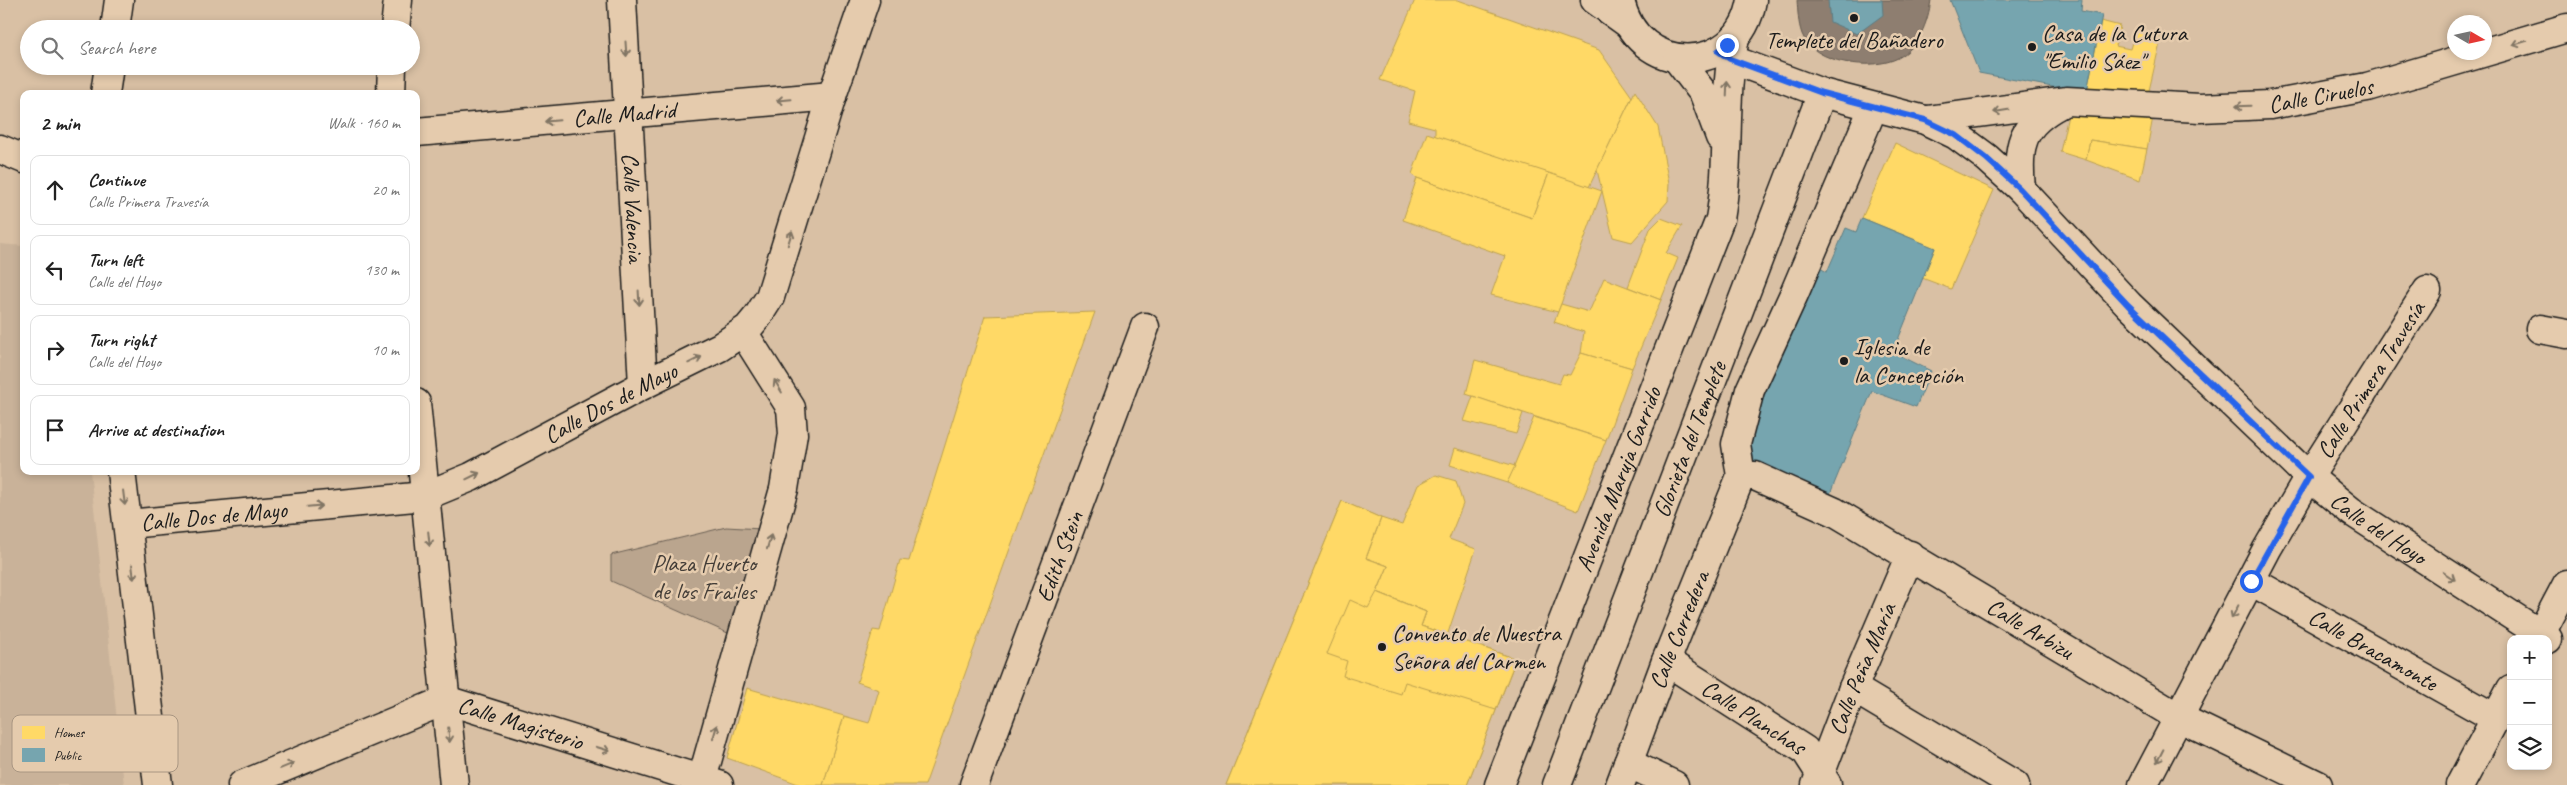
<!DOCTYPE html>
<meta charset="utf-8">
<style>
:root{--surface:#fff;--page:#f2f2f2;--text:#222;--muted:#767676;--line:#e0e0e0}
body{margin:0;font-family:Caveat,sans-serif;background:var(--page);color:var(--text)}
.controls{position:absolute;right:15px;bottom:15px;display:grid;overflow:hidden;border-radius:10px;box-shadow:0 2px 8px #0003}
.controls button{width:45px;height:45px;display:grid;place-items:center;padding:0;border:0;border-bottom:1px solid var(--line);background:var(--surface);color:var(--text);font:25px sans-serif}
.compass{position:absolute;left:2447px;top:15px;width:45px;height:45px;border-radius:50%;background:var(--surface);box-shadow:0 2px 8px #0003;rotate:99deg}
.stop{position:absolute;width:15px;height:15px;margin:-11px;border:4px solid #2563eb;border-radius:50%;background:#fff}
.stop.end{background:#2563eb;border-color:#fff;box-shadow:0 1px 5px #0008}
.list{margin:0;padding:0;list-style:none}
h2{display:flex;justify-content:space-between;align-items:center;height:65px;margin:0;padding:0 20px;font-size:21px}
h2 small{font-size:16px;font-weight:400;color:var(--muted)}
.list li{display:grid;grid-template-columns:32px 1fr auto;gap:15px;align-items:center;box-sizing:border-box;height:70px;margin:0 10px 10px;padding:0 10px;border:1px solid var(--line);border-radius:10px}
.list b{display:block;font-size:19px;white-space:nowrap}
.list p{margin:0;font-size:16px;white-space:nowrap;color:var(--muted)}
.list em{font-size:16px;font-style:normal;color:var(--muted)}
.icon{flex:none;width:28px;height:28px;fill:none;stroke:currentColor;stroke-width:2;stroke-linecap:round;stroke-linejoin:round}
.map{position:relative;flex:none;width:2567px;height:785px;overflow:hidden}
.search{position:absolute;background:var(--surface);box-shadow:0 2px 8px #0003;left:20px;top:20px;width:400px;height:55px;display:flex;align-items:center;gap:12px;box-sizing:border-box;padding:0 18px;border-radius:28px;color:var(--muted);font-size:19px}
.panel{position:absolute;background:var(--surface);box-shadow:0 2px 8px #0003;left:20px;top:90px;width:400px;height:385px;border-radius:10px}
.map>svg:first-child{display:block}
.built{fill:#c9b299}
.green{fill:#baa58e;stroke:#6b6055}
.water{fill:#8e7e6f;stroke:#60574e}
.homes{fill:#ffd966;stroke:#bba050;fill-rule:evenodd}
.public{fill:#76a5af;stroke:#5b7c83}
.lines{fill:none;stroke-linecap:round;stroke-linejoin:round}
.street-casing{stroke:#1c1c1c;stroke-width:31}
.secondary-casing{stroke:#1c1c1c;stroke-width:31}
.street{stroke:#e5cbad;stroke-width:28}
.secondary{stroke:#e5cbad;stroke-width:28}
.oneway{stroke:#807464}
.route{stroke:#2563eb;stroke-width:6}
.poi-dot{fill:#1c1c1c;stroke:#e5cbad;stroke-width:2}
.labels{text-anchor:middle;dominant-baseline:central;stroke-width:5;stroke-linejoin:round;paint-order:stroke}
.poi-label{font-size:24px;fill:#1c1c1c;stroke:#e5cbad;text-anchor:start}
.street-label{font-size:24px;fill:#1c1c1c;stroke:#e5cbad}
.park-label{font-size:24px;fill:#443e38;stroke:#e5cbad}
.key{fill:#e5cbad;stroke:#a99682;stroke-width:1}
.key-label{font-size:14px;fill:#1c1c1c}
</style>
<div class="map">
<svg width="2567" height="785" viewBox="0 0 2567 785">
<rect width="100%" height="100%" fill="#d9c0a4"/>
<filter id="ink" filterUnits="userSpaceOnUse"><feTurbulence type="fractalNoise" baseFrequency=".02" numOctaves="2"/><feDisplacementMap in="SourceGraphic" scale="10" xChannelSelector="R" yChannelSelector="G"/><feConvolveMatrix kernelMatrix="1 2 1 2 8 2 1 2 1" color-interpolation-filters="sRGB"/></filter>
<g filter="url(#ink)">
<!-- built -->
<path class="built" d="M0 244 24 246V471H90L124 785H0Z"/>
<!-- green -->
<path class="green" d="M726 527 762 529 730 634 611 581V555Z"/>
<!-- water -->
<path class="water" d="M1797 0H1931C1928 22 1919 47 1898 58 1873 71 1813 64 1802 34 1798 23 1798 12 1797 0Z"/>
<!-- homes -->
<g class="homes">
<path d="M1415 0H1458L1599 50 1632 97 1589 187 1435 136V128L1408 121 1415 91 1380 80Z"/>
<path d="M2101 21 2120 26 2115 46 2130 49 2136 29 2161 38 2148 95 2087 91Z"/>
<path d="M1635 91 1658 127 1669 183 1668 201 1632 242 1613 237 1597 170Z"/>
<path d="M2068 115 2153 117 2147 149 2090 140 2086 160 2060 152Z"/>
<path d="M1427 133 1549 173 1532 218 1417 178 1412 174Z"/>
<path d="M2090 140 2147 149 2140 180 2086 160Z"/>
<path d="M1895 143 1994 190 1951 289 1922 278 1935 248 1862 218Z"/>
<path d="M1549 173 1602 191 1558 312 1491 295 1505 256 1403 220 1417 178 1532 218Z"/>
<path d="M1661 218 1682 226 1666 253 1678 258 1661 300 1628 287 1650 229Z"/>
<path d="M1604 278 1661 300 1632 368 1581 353 1584 332 1554 322 1561 304 1589 312Z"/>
<path d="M1095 312 925 785H823L844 716 869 723 879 690 857 682 873 630 880 631 900 560 909 561 985 316Z"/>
<path d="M1581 353 1632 368 1606 440 1466 394 1475 360 1559 384 1563 374 1570 375Z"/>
<path d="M1473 396 1523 413 1516 434 1464 421Z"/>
<path d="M1534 417 1606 440 1578 511 1507 483Z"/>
<path d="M1455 448 1515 466 1507 483 1450 465Z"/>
<path d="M1436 475 1456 481 1463 504 1449 539 1476 549 1447 636 1421 626 1426 612 1377 592 1388 566 1366 558 1381 518 1402 525 1418 485Z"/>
<path d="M1342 501 1381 518 1366 558 1388 566 1377 592 1426 612 1421 626 1516 659 1467 785H1226ZM1371 704 1423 723 1406 767 1354 749Z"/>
<path d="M1342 501 1381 518 1366 558 1388 566 1377 592 1426 612 1421 626 1516 659 1467 785H1226Z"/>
<path d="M1377 592 1426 612 1421 626 1516 659 1496 710 1405 682 1401 694 1343 676 1347 661 1327 654 1350 600 1368 608Z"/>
<path d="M747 688 844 716 823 785H801L727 758Z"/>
</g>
<!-- public -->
<g class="public">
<path d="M1828 0H1882L1883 15 1857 34 1830 22Z"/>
<path d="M1950 0H2082L2081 11 2102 15 2087 91 2068 90 1979 73Z"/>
<path d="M1862 218 1935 248 1893 352 1931 371 1916 407 1872 391 1830 494 1752 464 1750 421 1816 266 1827 272 1846 228 1856 232Z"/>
</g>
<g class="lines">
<!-- street casing -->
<g class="street-casing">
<g id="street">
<path id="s1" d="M622 0 643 385"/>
<path d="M115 29 119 0"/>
<path d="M395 29 398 0"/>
<path id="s2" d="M1718 51 1730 59 1822 93 1925 120 1956 135 1987 158 2021 189 2129 305 2309 477 2352 512 2548 639"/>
<path d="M105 94 109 66"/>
<path d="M391 94 392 66"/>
<path id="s3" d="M1927 120 2066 101 2200 108 2270 105 2367 87 2567 28"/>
<path id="s4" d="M416 132 832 96"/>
<path d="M0 149 24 159"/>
<path d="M2021 189C2017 146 2020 125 2060 104"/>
<path d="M2540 329 2567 334"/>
<path d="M416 403 454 785"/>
<path d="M121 471 158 785"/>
<path id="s5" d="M1741 476H1755L1835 512 2180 718 2318 785"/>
<path id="s6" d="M128 524 425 496 471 477 643 385 720 347 748 328 758 316 770 297 832 96 865 0"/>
<path id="s7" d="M2251 581 2495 718"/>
<path d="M2538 639 2567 584"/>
<path id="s8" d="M1666 661 1805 750 1827 784"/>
<path d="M1853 688 2015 785"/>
<path d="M1628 763 1674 785"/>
<path id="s9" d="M242 785 446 700 719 785"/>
<path d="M702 785V779L784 489 793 434 791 408 743 332"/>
<path id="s10" d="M974 785 1145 327"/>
<path id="s11" d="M1557 785 1822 93"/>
<path id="s12" d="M1620 785 1666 661 1741 476 1736 444 1750 390 1794 294 1873 108"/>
<path id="s13" d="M1816 785 1853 688 1910 555"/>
<path id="s14" d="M2143 785 2267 549 2309 477 2427 291"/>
<path d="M2460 785 2511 689"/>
</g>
</g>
<!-- secondary casing -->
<g class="secondary-casing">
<g id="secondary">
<path d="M1595 0 1627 23"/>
<path d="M1620 0C1636 77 1739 79 1752 0"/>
<path d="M1677 59 1704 94 1720 137"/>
<path id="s15" d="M1499 785 1720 219C1731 158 1722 98 1735 38"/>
</g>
</g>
<!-- street -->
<use href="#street" class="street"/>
<!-- secondary -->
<use href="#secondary" class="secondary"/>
</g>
<!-- one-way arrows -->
<defs><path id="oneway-shaft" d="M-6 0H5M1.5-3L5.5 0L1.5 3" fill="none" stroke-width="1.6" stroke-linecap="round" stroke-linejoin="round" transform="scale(1.25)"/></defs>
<g class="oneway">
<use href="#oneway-shaft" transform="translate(2520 43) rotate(163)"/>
<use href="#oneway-shaft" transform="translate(626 49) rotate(86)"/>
<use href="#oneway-shaft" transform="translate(1727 89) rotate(-88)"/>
<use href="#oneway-shaft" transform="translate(784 100) rotate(175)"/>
<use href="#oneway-shaft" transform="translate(2243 106) rotate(178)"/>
<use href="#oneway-shaft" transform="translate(2001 111) rotate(171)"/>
<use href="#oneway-shaft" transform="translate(552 121) rotate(175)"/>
<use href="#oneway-shaft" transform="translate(790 238) rotate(-73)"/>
<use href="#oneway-shaft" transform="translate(639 298) rotate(87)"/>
<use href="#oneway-shaft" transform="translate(695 360) rotate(-26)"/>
<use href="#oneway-shaft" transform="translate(778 386) rotate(-121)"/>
<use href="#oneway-shaft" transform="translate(473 476) rotate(-26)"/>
<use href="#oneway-shaft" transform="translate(124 498) rotate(83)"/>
<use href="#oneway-shaft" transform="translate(315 506) rotate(-5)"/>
<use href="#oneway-shaft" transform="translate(429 539) rotate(84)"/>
<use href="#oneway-shaft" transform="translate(769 542) rotate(-74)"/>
<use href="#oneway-shaft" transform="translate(133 572) rotate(83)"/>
<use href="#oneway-shaft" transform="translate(2449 576) rotate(34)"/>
<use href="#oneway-shaft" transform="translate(2235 612) rotate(117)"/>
<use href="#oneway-shaft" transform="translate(715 732) rotate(-74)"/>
<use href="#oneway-shaft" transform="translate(449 735) rotate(84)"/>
<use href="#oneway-shaft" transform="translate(603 749) rotate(17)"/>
<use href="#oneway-shaft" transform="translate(2160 756) rotate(117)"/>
<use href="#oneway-shaft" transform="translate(287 766) rotate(-23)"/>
</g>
</g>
<g class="lines" filter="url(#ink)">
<!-- route -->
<path class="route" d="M1727 45 1718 51 1730 59 1822 93 1925 120 1956 135 1986 158 2020 189 2128 305 2309 477 2251 581"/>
</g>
<!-- markers -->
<g class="poi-dot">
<circle cx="1854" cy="18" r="5"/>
<circle cx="2032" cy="47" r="5"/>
<circle cx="1844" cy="361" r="5"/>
<circle cx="1382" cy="647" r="5"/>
</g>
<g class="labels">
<!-- poi labels -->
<g class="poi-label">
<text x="2042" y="33">Casa de la Cutura<tspan x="2042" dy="28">"Emilio Sáez"</tspan></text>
<text x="1854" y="40" text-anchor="middle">Templete del Bañadero</text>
<text x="1854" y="347">Iglesia de<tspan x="1854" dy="28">la Concepción</tspan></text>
<text x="1392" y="633">Convento de Nuestra<tspan x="1392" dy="28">Señora del Carmen</tspan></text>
</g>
<!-- street labels -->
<g class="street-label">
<text stroke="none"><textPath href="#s3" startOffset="396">Calle Ciruelos</textPath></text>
<text stroke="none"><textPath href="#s4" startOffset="209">Calle Madrid</textPath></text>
<text stroke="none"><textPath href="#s1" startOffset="208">Calle Valencia</textPath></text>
<text stroke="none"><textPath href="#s14" startOffset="465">Calle Primera Travesía</textPath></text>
<text stroke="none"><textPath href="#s6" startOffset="506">Calle Dos de Mayo</textPath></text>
<text stroke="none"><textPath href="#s11" startOffset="370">Glorieta del Templete</textPath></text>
<text stroke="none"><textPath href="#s15" startOffset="328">Avenida Maruja Garrido</textPath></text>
<text stroke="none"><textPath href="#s6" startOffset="86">Calle Dos de Mayo</textPath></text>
<text stroke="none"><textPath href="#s2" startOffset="832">Calle del Hoyo</textPath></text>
<text stroke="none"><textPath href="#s10" startOffset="244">Edith Stein</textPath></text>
<text stroke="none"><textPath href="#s5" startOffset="329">Calle Arbizu</textPath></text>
<text stroke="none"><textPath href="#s12" startOffset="166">Calle Corredera</textPath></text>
<text stroke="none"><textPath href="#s7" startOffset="140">Calle Bracamonte</textPath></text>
<text stroke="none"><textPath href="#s13" startOffset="125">Calle Peña María</textPath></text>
<text stroke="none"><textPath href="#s8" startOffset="104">Calle Planchas</textPath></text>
<text stroke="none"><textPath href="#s9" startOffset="299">Calle Magisterio</textPath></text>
</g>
<!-- park labels -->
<g class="park-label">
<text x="704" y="563">Plaza Huerto<tspan x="704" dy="28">de los Frailes</tspan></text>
</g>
</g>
<!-- legend -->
<rect x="12" y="715" width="166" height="57" rx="8" class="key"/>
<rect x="22" y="726" width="23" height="13" fill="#ffd966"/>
<rect x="22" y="748" width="23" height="14" fill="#76a5af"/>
<g class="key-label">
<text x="54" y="737">Homes</text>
<text x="54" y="760">Public</text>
</g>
</svg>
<div class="controls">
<button>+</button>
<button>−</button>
<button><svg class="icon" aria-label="layers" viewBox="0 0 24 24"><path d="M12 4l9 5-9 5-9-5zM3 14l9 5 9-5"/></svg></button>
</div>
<svg class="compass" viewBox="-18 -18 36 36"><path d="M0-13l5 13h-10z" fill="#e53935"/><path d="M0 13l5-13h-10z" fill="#767676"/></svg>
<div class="stop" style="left:2251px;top:581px"></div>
<div class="stop end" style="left:1727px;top:45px"></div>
<div class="search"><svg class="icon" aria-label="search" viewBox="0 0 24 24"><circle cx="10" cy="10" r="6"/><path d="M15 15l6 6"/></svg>Search here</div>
<section class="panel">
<h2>2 min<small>Walk · 160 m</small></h2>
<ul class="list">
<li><svg class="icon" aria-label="ahead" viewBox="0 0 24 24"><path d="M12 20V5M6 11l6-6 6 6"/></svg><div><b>Continue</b><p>Calle Primera Travesía</p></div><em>20 m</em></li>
<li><svg class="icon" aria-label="left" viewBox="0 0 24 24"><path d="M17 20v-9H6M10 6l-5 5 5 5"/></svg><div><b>Turn left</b><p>Calle del Hoyo</p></div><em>130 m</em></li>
<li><svg class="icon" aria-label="right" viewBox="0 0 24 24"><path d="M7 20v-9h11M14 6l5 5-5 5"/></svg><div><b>Turn right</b><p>Calle del Hoyo</p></div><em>10 m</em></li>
<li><svg class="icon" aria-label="arrive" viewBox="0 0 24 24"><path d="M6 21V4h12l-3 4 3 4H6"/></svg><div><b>Arrive at destination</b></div></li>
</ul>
</section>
</div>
